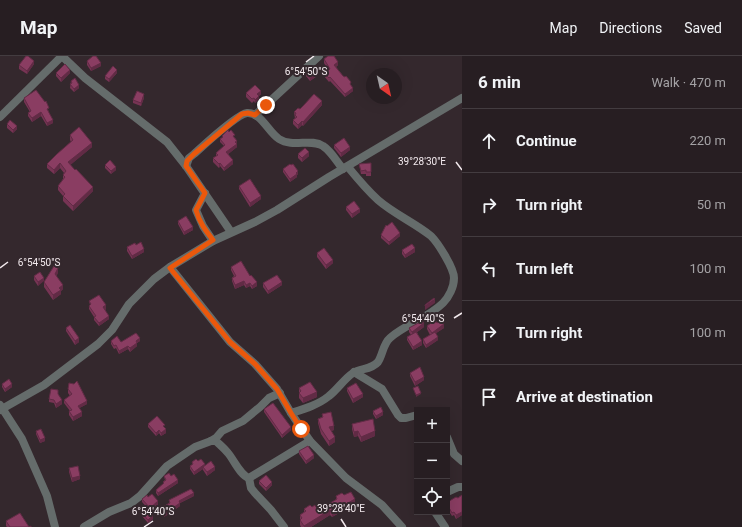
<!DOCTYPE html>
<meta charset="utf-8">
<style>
:root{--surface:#271e22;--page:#2f272a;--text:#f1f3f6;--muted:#a4a2a5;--line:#433c40}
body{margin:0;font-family:Roboto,sans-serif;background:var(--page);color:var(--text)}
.controls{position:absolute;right:12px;bottom:12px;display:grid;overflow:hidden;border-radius:0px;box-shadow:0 4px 16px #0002}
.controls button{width:36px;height:36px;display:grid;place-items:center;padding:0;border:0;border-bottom:1px solid var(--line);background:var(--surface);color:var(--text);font:20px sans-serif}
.compass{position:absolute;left:366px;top:12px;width:36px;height:36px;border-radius:50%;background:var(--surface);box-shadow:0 4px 16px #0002;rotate:146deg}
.stop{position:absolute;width:12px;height:12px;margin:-9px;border:3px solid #ea580c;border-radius:50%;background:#fff}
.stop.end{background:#ea580c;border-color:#fff;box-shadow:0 1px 4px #0008}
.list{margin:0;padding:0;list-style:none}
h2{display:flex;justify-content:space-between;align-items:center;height:52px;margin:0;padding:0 16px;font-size:17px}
h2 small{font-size:13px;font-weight:400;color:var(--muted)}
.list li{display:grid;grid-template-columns:26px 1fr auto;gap:12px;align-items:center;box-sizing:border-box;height:64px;padding:0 16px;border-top:1px solid var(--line)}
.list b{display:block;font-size:15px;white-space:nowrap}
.list em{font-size:13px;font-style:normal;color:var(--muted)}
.icon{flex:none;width:22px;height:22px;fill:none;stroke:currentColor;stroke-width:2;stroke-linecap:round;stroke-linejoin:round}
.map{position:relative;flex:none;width:462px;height:471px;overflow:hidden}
header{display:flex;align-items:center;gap:24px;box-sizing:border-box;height:56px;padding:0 20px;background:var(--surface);border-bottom:1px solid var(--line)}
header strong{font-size:19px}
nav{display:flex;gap:22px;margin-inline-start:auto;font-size:14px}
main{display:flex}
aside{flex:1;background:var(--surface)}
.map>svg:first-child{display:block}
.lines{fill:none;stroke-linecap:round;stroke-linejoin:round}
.minor{stroke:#656c6b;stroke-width:8}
.wall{fill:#773454}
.shaded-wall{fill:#612b45}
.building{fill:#8a3d62;stroke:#612b45}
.route{stroke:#ea580c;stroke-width:5}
.ticks{fill:none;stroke:#f2e9ed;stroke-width:1.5}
.ticks-label{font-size:10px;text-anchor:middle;fill:#f2e9ed;stroke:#34282d;stroke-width:4;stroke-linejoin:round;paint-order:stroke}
</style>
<header>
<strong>Map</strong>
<nav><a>Map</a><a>Directions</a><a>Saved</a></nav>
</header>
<main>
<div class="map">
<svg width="462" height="471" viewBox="0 0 462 471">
<rect width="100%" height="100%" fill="#34282d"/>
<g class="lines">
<!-- minor -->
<g class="minor">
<path d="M62 0 85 22 167 86 186 110 231 176"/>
<path d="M255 59 319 0"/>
<path d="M0 61 62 0"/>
<path d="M186 110 189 102 194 98C203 90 237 58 247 57 261 56 268 76 279 83 293 92 311 82 323 90 331 95 337 106 343 113"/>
<path d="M205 137 196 154 203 170 213 185"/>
<path d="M170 211 230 286 255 308 277 333 291 357 310 385 346 422 382 449 402 471"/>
<path d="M354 316 382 333 398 359 401 362H406L417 359"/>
<path d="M0 349 22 383 47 440 55 471"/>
<path d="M0 354 44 329 98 288 112 274 129 248 154 223 170 211 213 185 255 166 277 154 329 121 462 42"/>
<path d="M291 357C304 353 318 349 329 340 338 333 344 323 353 317 361 312 371 314 378 306 383 298 383 288 390 282 406 268 428 262 443 247 449 241 454 231 454 222 454 212 438 187 431 180 415 167 394 158 378 144 367 134 357 122 348 111"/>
<path d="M447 381 454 398 462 405"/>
<path d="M211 385H216C220 389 224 392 228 397 234 404 240 419 249 422L310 385"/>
<path d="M249 422 251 432 255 437 271 454 284 471"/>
<path d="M447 436 458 431H462"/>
<path d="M435 456 445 471"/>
<path d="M84 471 109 456 131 447 140 440 167 410 195 391 211 385 216 382 222 375 243 365 260 351 269 342 280 337"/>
</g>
</g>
<!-- wall -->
<g class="wall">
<path d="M324 3 338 9 336 11 351 30 353 35 345 41 330 25 329 26 324 20V17L328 14 324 7Z"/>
<path d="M87 5 101 10 91 15 87 9Z"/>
<path d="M34 8 27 18 19 13V9Z"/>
<path d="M306 16 317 20 310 25 306 20Z"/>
<path d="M56 17H70L61 26 56 20Z"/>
<path d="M117 17 109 26 105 23V20Z"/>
<path d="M71 25 79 32 74 36 70 32Z"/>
<path d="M246 37 261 38 259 40V43L255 47 254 45 252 47 246 41Z"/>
<path d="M24 42 49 55 48 56 53 67 47 70 41 60 32 66 28 60V57L30 56 24 46Z"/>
<path d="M144 42 141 50 133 47V44Z"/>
<path d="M322 49 303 70 302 69 298 73 293 68V64L295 63 294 56 300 53Z"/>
<path d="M7 68 17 73 13 77 7 72Z"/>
<path d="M70 79 92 91 70 109 93 135 73 155 63 145V140L58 134V130L63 123V119L64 117 60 112 54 118 47 112V108L71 86 70 84Z"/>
<path d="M222 80 235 82 237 85V91L228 98 233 108 224 115 220 110 219 112 213 106V102L216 100V97L224 90 220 86V83L222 82Z"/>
<path d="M334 89 350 94 341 101 334 92Z"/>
<path d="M298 98 309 100 302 106 298 102Z"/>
<path d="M371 107V120H366V118H361L359 108Z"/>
<path d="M105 109 116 114 111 118 105 112Z"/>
<path d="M283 113 298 118 297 119V121L290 126 283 116Z"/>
<path d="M239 130 261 143 250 151 239 133Z"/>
<path d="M346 151 360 156 352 162 346 154Z"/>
<path d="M178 165 193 174 184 179 178 168Z"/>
<path d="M387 170 400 180 389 189 381 182V179Z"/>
<path d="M136 189 144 196 132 203 127 195V191Z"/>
<path d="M402 194 415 196 405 202 402 198Z"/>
<path d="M317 197 333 207 326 213 317 201Z"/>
<path d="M231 211 257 230 252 233 250 230 246 232 244 229 235 233 232 225V222L234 220 231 214Z"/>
<path d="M58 217 56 220 63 233 61 235V238L53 244 44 231V226Z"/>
<path d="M34 220 44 222 38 230 34 224Z"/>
<path d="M263 227 282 229 268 238 263 231Z"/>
<path d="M89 245 106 253 105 254 109 263 99 270 94 264V261L89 253V250L90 249Z"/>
<path d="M437 267 444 272 436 277 438 284 426 292 423 287V283L430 279 427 273V270Z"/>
<path d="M424 271 417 276 422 289 413 294 407 284V281L411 279 409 276V272Z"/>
<path d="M66 272 79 286 75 289 66 275Z"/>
<path d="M111 285 121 286 140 285 137 287V290L130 296 128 293 119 298 116 292 114 293 111 288Z"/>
<path d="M410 317 424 324 415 330 410 320Z"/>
<path d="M2 328 12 331 5 336 2 331Z"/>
<path d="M299 332 317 341 303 347 299 342Z"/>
<path d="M347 332 363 341 353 347 347 335Z"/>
<path d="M68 333 87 348 79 352 82 360 73 365 69 359V355H70L64 347V344L70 340 68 337Z"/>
<path d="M58 339 62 348 56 352 54 347 49 346V343Z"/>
<path d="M264 353 291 374 282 382 264 356Z"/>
<path d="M373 355 383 359 376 363 373 358Z"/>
<path d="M322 358 334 374 331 375 335 386 329 390 321 378 318 367V363L322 361Z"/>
<path d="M148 368 165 372 166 377 161 380 159 377 156 380 148 371Z"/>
<path d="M352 368 375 380 361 386 358 380 354 381 352 373Z"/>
<path d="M36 375 45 385 40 387 36 378Z"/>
<path d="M299 395 314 402 306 408 299 398Z"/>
<path d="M198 405 205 410 215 414 207 420 203 414V413L194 419 190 413V410L192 409V406Z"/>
<path d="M69 412 80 423 72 426 69 416Z"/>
<path d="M164 420H171L178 427 158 440 156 437V434L163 428V426L165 424Z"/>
<path d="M259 425 272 429 266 435 259 428Z"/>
<path d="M344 439 355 448 332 461 330 459 311 471H301L300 469V459L304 456V453L312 451 318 453H320L336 444V440Z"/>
<path d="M462 439V459L456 463 454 459 452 460 447 452V448Z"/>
<path d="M194 440 180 447V450L164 461 161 455V452L169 447V444Z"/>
<path d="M142 443 158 449 150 455 142 446Z"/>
<path d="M142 457 153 463 148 467 142 460Z"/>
<path d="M6 465 29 471H31H7L6 470Z"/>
</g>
<!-- shaded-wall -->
<g class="shaded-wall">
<path d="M34 5V8L27 18V15Z"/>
<path d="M338 6V9L334 12V9Z"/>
<path d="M101 7V10L91 15V12Z"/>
<path d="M70 14V17L61 26V22Z"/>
<path d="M117 14V17L109 26V23Z"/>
<path d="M317 17V20L310 25V22Z"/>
<path d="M79 29V32L74 36V33Z"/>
<path d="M353 32V35L345 41V38Z"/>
<path d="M261 35V38L259 40V43L255 47V44L257 38Z"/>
<path d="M144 38V42L141 50V47Z"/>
<path d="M322 45V49L303 70V66Z"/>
<path d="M41 56V60L32 66V62Z"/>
<path d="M53 64V67L47 70V67Z"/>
<path d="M302 65V69L298 73V69Z"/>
<path d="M17 70V73L13 77V74Z"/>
<path d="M237 85V91L226 100V96Z"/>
<path d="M92 87V91L68 111V106Z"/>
<path d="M350 91V94L341 101V97Z"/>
<path d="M309 96V100L302 106V102Z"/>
<path d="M233 104V108L224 115V112Z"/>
<path d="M60 107V112L54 118V114Z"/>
<path d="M220 107V110L219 112V108Z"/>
<path d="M116 111V114L111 118V115Z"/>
<path d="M298 115V118L297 119V121L290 126V123Z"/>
<path d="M93 131V135L73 155V150Z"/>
<path d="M261 140V143L250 151V147Z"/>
<path d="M360 153V156L352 162V158Z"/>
<path d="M193 171V174L184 179V176Z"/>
<path d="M400 177V180L389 189V186Z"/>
<path d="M415 192V196L405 202V199Z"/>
<path d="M144 193V196L132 203V200Z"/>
<path d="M333 204V207L326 213V209Z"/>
<path d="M58 212V217L55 223V218Z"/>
<path d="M44 222V225L38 230V226Z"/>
<path d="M244 225V229L235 233V229Z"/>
<path d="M257 226V230L252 233V230Z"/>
<path d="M282 226V229L268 238V235Z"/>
<path d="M250 227V230L246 232V229Z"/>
<path d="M63 229V233L61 235V238L53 244V239L59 232Z"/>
<path d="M435 243V247L425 254V250Z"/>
<path d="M106 249V253L103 255V251Z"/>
<path d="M109 260V263L99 270V267Z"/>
<path d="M424 267V271L412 280V276Z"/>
<path d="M444 268V272L432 280V277Z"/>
<path d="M438 281V284L426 292V289Z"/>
<path d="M79 282V286L75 289V285Z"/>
<path d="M140 282V285L137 287V290L130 296V292L136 285Z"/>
<path d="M422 285V289L413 294V291Z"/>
<path d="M128 290V293L119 298V295Z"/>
<path d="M424 321V324L415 330V326Z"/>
<path d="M12 328V331L5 336V333Z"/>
<path d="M317 336V341L303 347V342Z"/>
<path d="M421 337V338L416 341V339Z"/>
<path d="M363 338V341L353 347V343Z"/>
<path d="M62 344V348L56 352V348Z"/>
<path d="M87 345V348L78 353V350Z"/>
<path d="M82 356V360L73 365V361Z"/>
<path d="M383 356V359L376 363V360Z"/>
<path d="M334 370V374L329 376V371Z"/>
<path d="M291 371V374L282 382V379Z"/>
<path d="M166 373V377L161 380V377Z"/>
<path d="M159 374V377L156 380V377Z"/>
<path d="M358 375V380L354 381V376Z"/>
<path d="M375 375V380L361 386V381Z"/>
<path d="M335 381V386L329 390V385Z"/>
<path d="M45 382V385L40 387V384Z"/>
<path d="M314 399V402L306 408V405Z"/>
<path d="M205 408V412L203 411V413L194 419V416Z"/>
<path d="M215 411V414L207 420V416Z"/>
<path d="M80 420V423L72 426V422Z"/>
<path d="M178 424V427L158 440V437Z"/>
<path d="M272 426V429L266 435V432Z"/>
<path d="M194 437V440L180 447V450L164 461V458L179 445Z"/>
<path d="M355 443V448L332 461V456Z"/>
<path d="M158 445V449L150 455V452Z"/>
<path d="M330 454V459L311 471H304V470Z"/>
<path d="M462 456V459L456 463V459Z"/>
<path d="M153 459V463L148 467V464Z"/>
</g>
<!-- building -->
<g class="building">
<path d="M26 0H28L34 5 27 15 19 9Z"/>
<path d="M93 0H96L101 7 91 12 87 5Z"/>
<path d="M328 0H334L338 6 334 9 343 20 345 21 346 20 351 26 350 28 353 32 345 38 330 21 329 22 324 17 330 13 324 3Z"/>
<path d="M65 8 70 14 61 22 56 17Z"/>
<path d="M113 10 117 14 109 23 105 20Z"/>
<path d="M312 10 317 17 310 22 306 16Z"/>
<path d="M75 22 79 29 74 33 70 28 72 27 71 25Z"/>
<path d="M255 29 261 35 257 38 259 40 255 44 254 42 252 43 246 37Z"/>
<path d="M36 34 45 46 46 45 49 52 47 53 53 64 47 67 41 56 32 62 28 57 31 55 24 42Z"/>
<path d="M137 35 144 38 141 47 133 44Z"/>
<path d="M314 38 322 45 303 66 302 65 298 69 293 64 297 61 295 59 296 57 294 56 298 52 300 53 303 50Z"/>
<path d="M10 64 17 70 13 74 7 68Z"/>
<path d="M79 71 92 87 68 106 75 114 76 113 93 131 73 150 63 140 65 138 58 130 65 121 63 119 66 115 60 107 54 114 47 108 57 98 73 84 70 79Z"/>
<path d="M228 74 229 76 231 74 235 79 233 80 237 85 235 86 237 88 226 96 233 104 224 112 220 107 219 108 213 102 218 99 216 97 225 89 220 83 223 81 222 80Z"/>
<path d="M344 82 350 91 341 97 334 89Z"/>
<path d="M305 92 309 96 302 102 298 98Z"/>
<path d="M110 104 116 111 111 115 105 109Z"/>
<path d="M371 107V116H366V114L361 115 359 108Z"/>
<path d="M290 108 291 109 293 108 298 115 296 117 297 118 290 123 283 113Z"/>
<path d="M250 123 261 140 250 147 239 130Z"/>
<path d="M354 145 360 153 352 158 346 151Z"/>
<path d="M186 160 193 171 184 176 178 165Z"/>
<path d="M392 166 400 177 389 186 381 179 386 169 387 170Z"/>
<path d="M141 186 144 193 132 200 127 191 135 187 136 189Z"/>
<path d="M412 188 415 192 405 199 402 194Z"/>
<path d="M324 192 333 204 326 209 317 197Z"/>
<path d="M241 205 250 220 251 219 257 226 252 230 250 227 246 229 244 225 235 229 232 222 236 220 231 211Z"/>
<path d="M54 210 58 212 55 218 63 229 59 232 61 234 53 239 44 226Z"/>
<path d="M40 216 44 222 38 226 34 220Z"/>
<path d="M277 219 282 226 268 235 263 227Z"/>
<path d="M99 239 106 249 103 251 109 260 99 267 94 261 96 260 89 250 91 248 89 245Z"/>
<path d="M434 242 435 243 425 250V249Z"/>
<path d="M435 264 437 267 441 264 444 268 432 277 427 270Z"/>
<path d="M422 265 424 267 412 276 409 272Z"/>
<path d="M70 269 79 282 75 285 66 272Z"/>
<path d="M416 276 422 285 413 291 407 281Z"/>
<path d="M435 276 438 281 426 289 423 283Z"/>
<path d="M136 277 140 282 136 285 137 287 130 292 128 290 119 295 116 289 114 290 111 285 117 280 121 286Z"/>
<path d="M420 311 424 321 415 326 410 317Z"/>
<path d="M9 323 12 328 5 333 2 328Z"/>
<path d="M77 325 87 345 78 350 82 356 73 361 69 355 72 354 64 344 72 338 68 333 69 327 74 328Z"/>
<path d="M310 326 317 336 303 342 299 337 301 335 299 332Z"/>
<path d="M356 327 363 338 353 343 347 332Z"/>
<path d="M418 330 421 337 416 339 413 332Z"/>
<path d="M51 333 58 334V338L62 344 56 348 54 344 49 343Z"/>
<path d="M273 347 291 371 282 379 264 353Z"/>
<path d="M381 351 383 356 376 360 373 355Z"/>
<path d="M331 356 334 370 329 371 335 381 329 385 321 373 318 363 323 361 322 358Z"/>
<path d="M157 360 165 369 163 370 166 373 161 377 159 374 156 377 148 368Z"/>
<path d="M373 363 375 375 361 381 358 375 354 376 352 368Z"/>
<path d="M41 373 45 382 40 384 36 375Z"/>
<path d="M308 390 314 399 306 405 299 395Z"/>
<path d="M196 403 198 405 201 403 205 408 194 416 190 410 193 408 192 406Z"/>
<path d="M211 405 215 411 207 416 203 411Z"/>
<path d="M78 410 80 420 72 422 69 412Z"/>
<path d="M169 417 171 420 174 418 178 424 158 437 156 434 164 427 163 426 166 424 164 420Z"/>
<path d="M266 419 272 426 266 432 259 425Z"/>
<path d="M191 433 194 437 179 445 180 447 164 458 161 452 170 447 169 444Z"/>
<path d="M351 436 355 443 332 456 330 454 304 470 300 464 302 462 300 459 306 455 304 453 310 449 312 451 315 449 318 453 320 451V453L337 443 336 440 342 437 344 439Z"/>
<path d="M152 438 158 445 150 452 142 443 147 439 148 441Z"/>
<path d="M462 439V456L456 459 454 456 452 457 447 448 451 444 456 441 458 442Z"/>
<path d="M147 453 153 459 148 464 142 457Z"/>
<path d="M20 457 29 471 31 470V471H10L6 465Z"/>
</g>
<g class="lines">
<!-- route -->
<path class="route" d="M266 49 255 59 248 57 242 58 194 98 187 105 186 110 205 137 196 154C199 166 206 175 213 184L170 212 230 286 255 308 277 333 291 357 301 373"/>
</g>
<!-- ticks -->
<path class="ticks" d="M306 6 314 0M456 106 462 114M0 212 8 206M454 262 462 257M341 463 346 471M144 471 153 465"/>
<g class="ticks-label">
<text x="306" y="19">6°54'50"S</text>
<text x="422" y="109">39°28'30"E</text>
<text x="39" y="210">6°54'50"S</text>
<text x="423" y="266">6°54'40"S</text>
<text x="341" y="456">39°28'40"E</text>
<text x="153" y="459">6°54'40"S</text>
</g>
</svg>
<div class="controls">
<button>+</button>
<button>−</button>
<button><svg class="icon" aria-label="locate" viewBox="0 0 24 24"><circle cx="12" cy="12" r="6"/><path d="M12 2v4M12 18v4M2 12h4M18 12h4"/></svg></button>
</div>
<svg class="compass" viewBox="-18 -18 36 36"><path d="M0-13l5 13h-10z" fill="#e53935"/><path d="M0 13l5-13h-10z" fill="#a4a2a5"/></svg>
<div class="stop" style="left:301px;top:373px"></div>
<div class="stop end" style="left:266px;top:49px"></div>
</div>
<aside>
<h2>6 min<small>Walk · 470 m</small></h2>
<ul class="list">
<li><svg class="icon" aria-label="ahead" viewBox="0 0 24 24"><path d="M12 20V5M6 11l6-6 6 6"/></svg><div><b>Continue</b></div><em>220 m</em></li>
<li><svg class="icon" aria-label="right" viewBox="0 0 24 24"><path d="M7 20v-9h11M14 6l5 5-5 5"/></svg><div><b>Turn right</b></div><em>50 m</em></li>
<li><svg class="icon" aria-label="left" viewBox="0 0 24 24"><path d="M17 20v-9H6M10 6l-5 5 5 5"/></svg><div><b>Turn left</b></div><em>100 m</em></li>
<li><svg class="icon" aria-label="right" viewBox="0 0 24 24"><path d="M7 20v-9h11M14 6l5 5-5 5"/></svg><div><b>Turn right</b></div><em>100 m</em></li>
<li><svg class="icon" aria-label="arrive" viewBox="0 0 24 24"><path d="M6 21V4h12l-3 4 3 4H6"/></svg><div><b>Arrive at destination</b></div></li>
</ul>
</aside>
</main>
